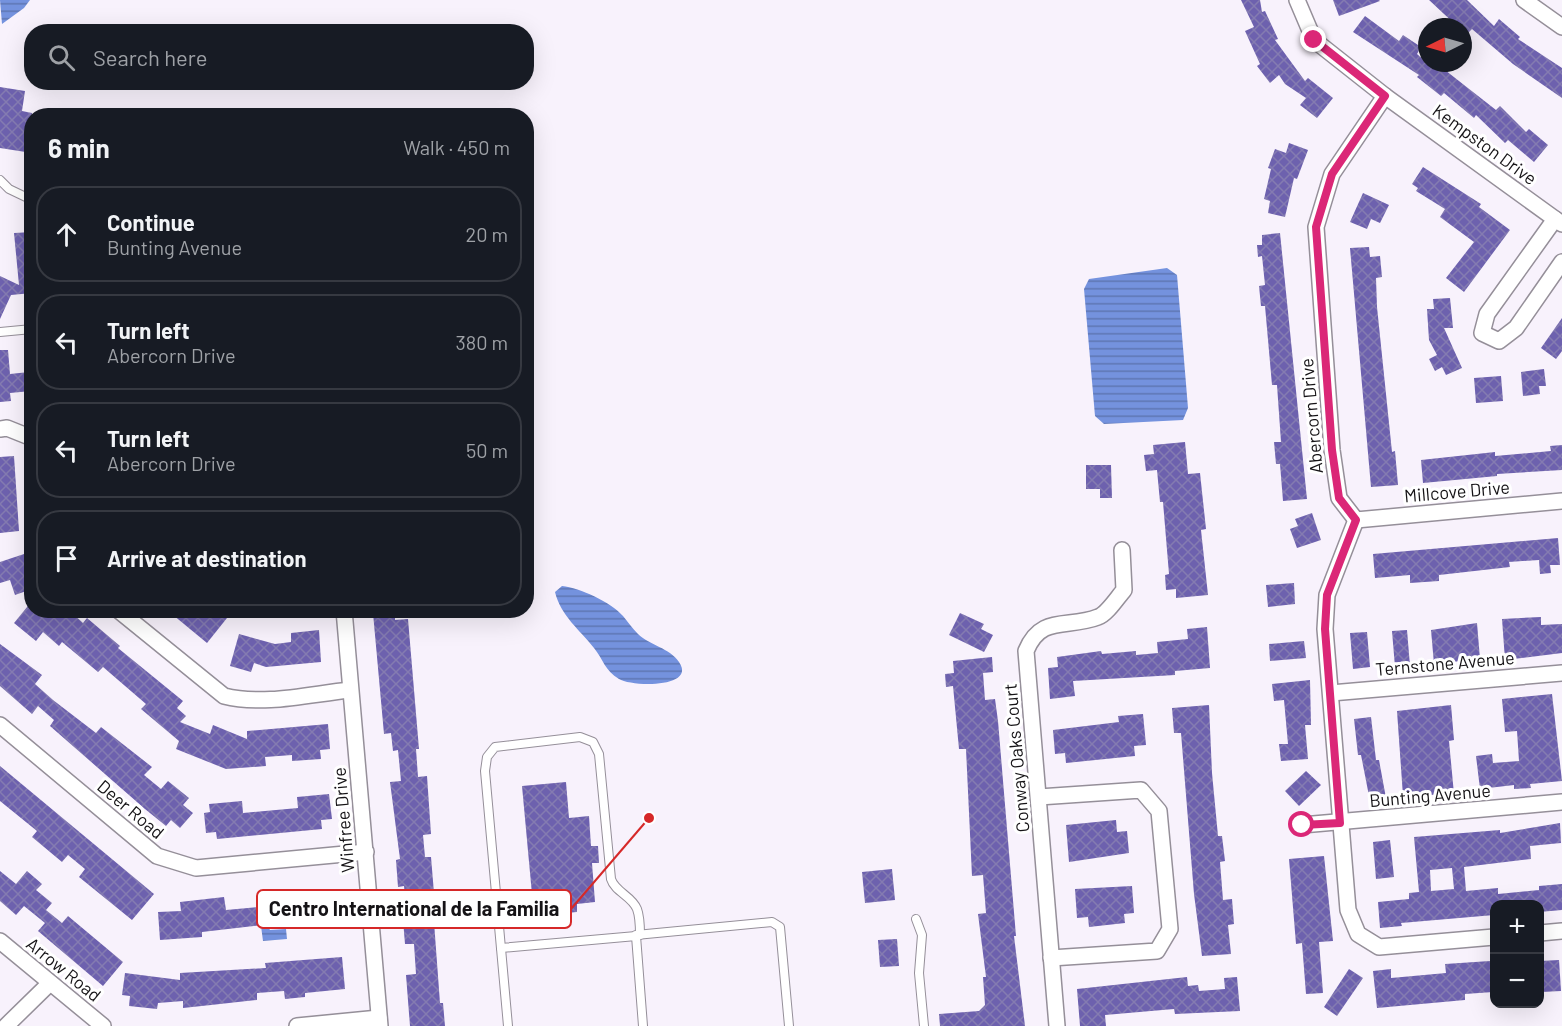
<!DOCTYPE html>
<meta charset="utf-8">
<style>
:root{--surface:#171b24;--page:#20242c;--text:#f1f3f6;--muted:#9ea1a6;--line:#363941}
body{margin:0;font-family:Barlow,sans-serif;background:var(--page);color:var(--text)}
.controls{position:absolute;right:18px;bottom:18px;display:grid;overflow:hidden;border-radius:12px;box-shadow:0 6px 24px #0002}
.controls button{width:54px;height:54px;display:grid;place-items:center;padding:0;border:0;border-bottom:2px solid var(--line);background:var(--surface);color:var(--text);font:30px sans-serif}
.compass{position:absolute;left:1418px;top:18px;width:54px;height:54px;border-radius:50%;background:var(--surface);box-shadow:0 6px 24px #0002;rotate:265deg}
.stop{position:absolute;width:18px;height:18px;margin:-14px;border:4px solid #db2777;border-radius:50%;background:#fff}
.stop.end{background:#db2777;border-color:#fff;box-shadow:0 2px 6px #0008}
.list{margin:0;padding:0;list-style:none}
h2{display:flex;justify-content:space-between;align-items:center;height:78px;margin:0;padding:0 24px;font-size:26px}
h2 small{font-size:20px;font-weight:400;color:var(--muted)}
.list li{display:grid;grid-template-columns:39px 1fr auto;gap:18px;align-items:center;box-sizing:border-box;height:96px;margin:0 12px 12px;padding:0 12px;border:2px solid var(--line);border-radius:24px}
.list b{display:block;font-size:22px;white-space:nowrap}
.list p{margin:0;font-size:20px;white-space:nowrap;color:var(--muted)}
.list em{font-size:20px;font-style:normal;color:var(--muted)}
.icon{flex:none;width:33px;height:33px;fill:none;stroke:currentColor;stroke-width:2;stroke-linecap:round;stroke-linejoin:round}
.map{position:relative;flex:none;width:1562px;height:1026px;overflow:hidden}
.search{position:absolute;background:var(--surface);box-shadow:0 6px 24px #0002;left:24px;top:24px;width:510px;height:66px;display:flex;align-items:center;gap:15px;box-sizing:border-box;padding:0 21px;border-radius:24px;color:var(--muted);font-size:22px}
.panel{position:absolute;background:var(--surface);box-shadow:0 6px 24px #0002;left:24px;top:108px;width:510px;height:510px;border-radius:24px}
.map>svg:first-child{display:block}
.water{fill:url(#water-rules)}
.building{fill:url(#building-cross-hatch);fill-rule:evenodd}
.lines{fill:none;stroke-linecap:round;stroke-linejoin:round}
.service-casing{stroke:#958f99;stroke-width:10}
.minor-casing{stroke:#958f99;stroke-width:18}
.service{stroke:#fff;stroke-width:8}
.minor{stroke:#fff;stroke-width:15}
.route{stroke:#db2777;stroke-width:8}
.labels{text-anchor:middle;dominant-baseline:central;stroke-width:6;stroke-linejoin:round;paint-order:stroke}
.street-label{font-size:18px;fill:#151316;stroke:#fff}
.leader{fill:none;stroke:#d62828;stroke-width:2}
.callout-dot{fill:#d62828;stroke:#fff;stroke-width:2}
.callout{fill:#fff;stroke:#d62828;stroke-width:2}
.callout-label{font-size:20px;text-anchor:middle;font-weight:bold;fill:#151316}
</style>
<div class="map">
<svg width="1562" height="1026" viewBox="0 0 1562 1026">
<defs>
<pattern id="water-rules" width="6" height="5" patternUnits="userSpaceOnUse" patternTransform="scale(1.5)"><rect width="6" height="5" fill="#7492de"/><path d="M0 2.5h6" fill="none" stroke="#5e76b3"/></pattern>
<pattern id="building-cross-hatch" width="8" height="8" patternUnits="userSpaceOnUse" patternTransform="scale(1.5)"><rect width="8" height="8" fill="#6d61ae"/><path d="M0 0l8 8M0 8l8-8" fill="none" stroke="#847bb1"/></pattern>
</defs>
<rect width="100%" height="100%" fill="#f8f2fc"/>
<!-- water -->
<g class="water">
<path d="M0 0H30L24 8 2 24Z"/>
<path d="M1167 268 1177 275 1188 408 1183 420 1104 424 1095 416 1084 289 1089 279Z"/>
<path d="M562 586C580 588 611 602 623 616 628 622 632 628 638 634 649 645 670 648 679 662 697 688 632 687 619 679 605 671 603 659 594 648 579 629 561 616 555 592Z"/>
<path d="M267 925 270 930 286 929 287 939 263 941 261 926Z"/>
</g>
<!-- building -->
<g class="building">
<path d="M1241 0H1260L1262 12 1265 11 1278 39 1275 40 1305 81 1308 78 1333 98 1317 118 1300 105 1306 98 1285 84 1279 75 1270 83 1257 66 1260 64 1245 31 1254 27Z"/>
<path d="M1333 0H1379L1380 1 1339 16Z"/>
<path d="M1429 0H1467L1494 26 1499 19 1520 37 1518 39 1562 68V98L1513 64 1472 29 1466 35 1463 27H1458Z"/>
<path d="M1365 16 1399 41 1403 35 1421 47 1417 54 1427 63H1436L1496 110 1500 106 1526 132 1529 129 1548 145 1534 162 1508 140 1505 143 1476 115 1474 118 1444 93 1441 96 1417 77 1419 75 1353 32Z"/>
<path d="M0 87 25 91 22 111 32 113V153L0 148Z"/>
<path d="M1289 143 1308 150 1297 179 1294 178 1285 217 1268 213 1270 201 1264 199 1271 169 1268 168 1275 149 1286 153Z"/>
<path d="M1423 167 1481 204 1479 207 1510 230 1464 292 1446 278 1474 242 1440 217 1445 209 1416 191 1418 188 1412 184Z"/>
<path d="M1363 193 1389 205 1380 223 1371 219 1367 229 1350 222Z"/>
<path d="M32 232V293L11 295 0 319V276L19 285 14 233Z"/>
<path d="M1280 233 1307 499 1283 501 1280 464H1276L1274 442H1281L1277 385H1272L1265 306H1261L1259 286 1265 285 1262 256 1258 257 1257 245H1262V235Z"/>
<path d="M1369 247 1370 257 1380 256 1382 277 1376 278 1377 307 1392 452 1395 451 1398 485 1371 487 1350 248Z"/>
<path d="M1450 298 1453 328H1444L1462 368 1446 375 1442 367 1435 371 1429 359 1437 355 1429 340 1427 309H1434L1433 299Z"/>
<path d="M1562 318V351L1556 359 1541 348Z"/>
<path d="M0 350H8L10 374 29 372 31 391 10 393 11 401 0 402Z"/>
<path d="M1544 369 1546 386H1539L1540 394 1523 396 1521 372Z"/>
<path d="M1501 376 1503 401 1476 403 1474 378Z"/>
<path d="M1185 442 1188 474 1200 473 1206 529 1201 530 1208 595 1176 598V589L1166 590 1165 575 1169 574 1163 502H1160L1157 470 1146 471 1144 455 1154 454 1153 445Z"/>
<path d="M1562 445V470L1497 474V476L1423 483 1421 460 1495 452V456L1551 451 1550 446Z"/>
<path d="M14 456 19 531 0 533V457Z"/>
<path d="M1086 465H1111L1112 498H1100V489H1086Z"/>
<path d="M1312 513 1321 540 1297 548 1290 529 1298 526 1295 519Z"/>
<path d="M1558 538 1560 565H1550L1551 573 1540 574 1539 560 1509 562 1510 567 1439 575V581L1410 583V575L1375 578 1373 554Z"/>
<path d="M24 554 32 578V589L15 595 10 580 0 583V562Z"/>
<path d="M1294 583 1295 604 1268 607 1266 585Z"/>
<path d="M32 601V610H69L83 623 87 618 120 646 118 648 183 701 177 708 186 716 180 722 210 734 213 725 247 739V731L328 724 330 749 320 750 321 759 292 761V755L265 757 266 766 226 769 176 749 179 741 141 709 146 704 103 667 98 672 62 642 59 646 43 632 36 641 14 623Z"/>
<path d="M167 610H217L227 618 207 643Z"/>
<path d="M395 611V620L408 619 419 749H416L418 777 427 776 431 834 423 835 425 857H431L434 893 421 894 424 923 434 922 440 1003H443L445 1026H410L406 975 416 974 414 944H405L402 908 406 907 404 886 398 887 396 860 400 859 390 782 401 781 398 750 393 751 391 733 384 734 373 613Z"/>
<path d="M960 613 984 624 981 629 993 635 984 652 949 635Z"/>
<path d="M1541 617V625L1562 624V653L1505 660 1502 619Z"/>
<path d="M1477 623 1480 659 1434 664 1431 630Z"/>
<path d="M1207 627 1210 668 1175 671V675L1073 681 1075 696 1050 699 1048 668 1058 667 1057 657 1101 651 1102 654 1136 651V655L1158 653 1157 642 1188 639 1187 629Z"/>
<path d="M319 630 321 662 266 667 254 663 251 672 230 666 239 634 275 644 291 642V633Z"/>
<path d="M1407 630 1410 666 1395 667 1392 631Z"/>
<path d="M1367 632 1370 667 1353 669 1350 633Z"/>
<path d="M1304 641 1306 658 1270 661 1269 644Z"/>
<path d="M0 644 42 675 35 684 53 700 96 733 101 727 152 767 144 775 161 789 168 781 189 798 183 805 193 813 180 828 171 820 166 826 145 809 50 726 54 720 38 706 32 714 0 686Z"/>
<path d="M992 657 993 672 983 673 985 700 995 699 998 721 1016 936H1014L1025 1026H940L939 1014 979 1011 985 1005 983 977H986L978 914 986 913 983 875 972 876 966 749H959L953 686 946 687 945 674 954 673 953 661Z"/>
<path d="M1310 680 1311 725H1305L1308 759 1281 761 1279 744H1288L1284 700 1274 701 1272 684Z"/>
<path d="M1552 694 1562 781 1530 784 1531 788 1514 789V785L1480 789 1476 756 1492 754 1493 763 1519 761 1517 731 1505 732 1502 699Z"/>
<path d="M1209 705 1212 773 1218 836H1222L1225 861 1220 862 1223 900 1232 899 1234 924 1228 925 1231 954 1202 956 1194 894 1181 733H1174L1172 708Z"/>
<path d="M1451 705 1454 740 1449 741 1454 794 1403 796 1397 711Z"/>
<path d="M1143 714 1146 745 1134 746 1135 756 1066 763 1065 753 1055 754 1053 730 1119 722 1118 716Z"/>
<path d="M1371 717 1376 760H1379L1386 798 1370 801 1361 755H1358L1354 719Z"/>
<path d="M0 766 154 894 132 920 79 877 85 869 68 855 62 862 32 837 37 831 0 801Z"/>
<path d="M1306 771 1321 785 1299 806 1285 791Z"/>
<path d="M566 782 569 818 589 816 591 846H598L599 863H592L595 902 577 904V912L534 916 522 786Z"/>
<path d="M329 794 332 819 321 820 322 829 217 839 216 832 206 833 204 813 210 812 209 804 242 801 243 813 298 808 297 797Z"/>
<path d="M1116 820 1117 832 1127 831 1129 853 1069 862 1066 825Z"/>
<path d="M1560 823 1561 843 1530 846 1531 859 1464 867 1466 891 1498 888V894L1539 890V886L1562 884V910L1539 912V904H1494V915L1401 923 1402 926 1380 928 1378 902 1409 899V893L1419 892 1414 837 1500 830V833ZM1452 868 1454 889 1431 891 1430 870Z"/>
<path d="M1390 840 1394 877 1376 879 1373 842Z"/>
<path d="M1324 856 1333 941 1319 942 1323 993 1306 994 1302 943 1296 944 1289 859Z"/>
<path d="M892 869 895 900 865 903 862 872Z"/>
<path d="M0 871 16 884 27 871 42 884 36 890 52 903 46 910 62 923 68 916 123 962 103 986 38 931 45 923 24 906 16 915 0 901Z"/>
<path d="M1132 886 1134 913 1124 914 1125 923 1089 927 1088 917 1077 918 1075 889Z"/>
<path d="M343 889 346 924 271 929V924L202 932V937L160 940 158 912 181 911 180 902 224 897 226 910 258 907 257 899Z"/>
<path d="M897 939 899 966 880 967 878 940Z"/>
<path d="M342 957 345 989 305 993V997L285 999 284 991 257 993V1000L211 1005 183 1008V1001L158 1003 157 1009 129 1006 130 996 122 995 125 973 180 980V973L266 968 265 963Z"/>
<path d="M1559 960 1561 991 1542 992 1540 961Z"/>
<path d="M1490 961 1493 992 1465 994V1000L1377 1008 1373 971 1391 969V978L1446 973 1445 964Z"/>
<path d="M1349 969 1363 978 1337 1016 1324 1007Z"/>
<path d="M1187 977 1188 986 1198 985 1199 991 1225 989 1224 978 1237 977 1240 1011 1175 1014 1174 1009 1105 1015 1106 1026H1080L1077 989Z"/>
</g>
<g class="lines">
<!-- service casing -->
<g class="service-casing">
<g id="service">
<path d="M0 180 9 189 32 200"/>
<path d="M0 332 32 329"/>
<path d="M916 919 922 935 919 973 924 1026"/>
<path d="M636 935 772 922 780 927 789 1026"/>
<path d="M501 948 636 936 643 1026"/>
<path d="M508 1026 485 771 487 757 495 747 580 737 593 742 599 754 611 879C615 892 632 896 637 909 640 917 640 927 640 935"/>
</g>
</g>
<!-- minor casing -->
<g class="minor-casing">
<g id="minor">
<path d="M1297 0 1314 40 1385 96 1562 224"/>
<path d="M1524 0 1562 27"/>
<path d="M1555 219 1487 314 1482 333 1499 341 1516 328 1562 262"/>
<path d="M0 429 7 428 32 438"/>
<path d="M1356 520 1327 595 1325 629 1348 910 1358 934 1379 947 1494 937"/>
<path d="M1356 520 1339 498 1332 450 1316 227 1332 174 1385 96"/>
<path d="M1356 520 1562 501"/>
<path d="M118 610 224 696C264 706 310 694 350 690"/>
<path d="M344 610 380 1026"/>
<path d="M1331 693 1562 673"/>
<path d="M0 725 157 856 196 868 366 852"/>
<path d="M1039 797 1141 790 1159 811 1170 929 1157 951 1051 958"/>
<path d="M1302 825 1562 802"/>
<path d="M1540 933 1562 931"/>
<path d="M0 941 103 1026"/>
<path d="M6 1026 50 983"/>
<path d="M297 1026 379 1018"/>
<path d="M1057 1026 1026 651C1041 614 1068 629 1098 617 1107 614 1117 598 1124 590L1122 550"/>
</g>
</g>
<!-- service -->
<use href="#service" class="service"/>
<!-- minor -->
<use href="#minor" class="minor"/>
</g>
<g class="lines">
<!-- route -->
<path class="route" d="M1302 825 1340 823 1325 629 1327 595 1356 520 1339 498 1332 450 1316 227 1332 174 1385 96 1314 40"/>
</g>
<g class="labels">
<!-- street labels -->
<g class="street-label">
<text transform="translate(1485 144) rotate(36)">Kempston Drive</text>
<text transform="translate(1311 416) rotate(-95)">Abercorn Drive</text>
<text transform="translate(1457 491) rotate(-5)">Millcove Drive</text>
<text transform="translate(1445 663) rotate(-5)">Ternstone Avenue</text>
<text transform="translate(1016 758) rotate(-95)">Conway Oaks Court</text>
<text transform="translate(1430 795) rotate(-5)">Bunting Avenue</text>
<text transform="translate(131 809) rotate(40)">Deer Road</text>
<text transform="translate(343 820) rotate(-95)">Winfree Drive</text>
<text transform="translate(64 969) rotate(39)">Arrow Road</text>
</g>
</g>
<!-- callouts -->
<path class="leader" d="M649 818L571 909"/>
<circle class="callout-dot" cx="649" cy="818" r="6"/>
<rect class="callout" x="257" y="890" width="314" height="38" rx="6"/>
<g class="callout-label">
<text x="414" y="916">Centro International de la Familia</text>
</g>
</svg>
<div class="controls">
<button>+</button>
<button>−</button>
</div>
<svg class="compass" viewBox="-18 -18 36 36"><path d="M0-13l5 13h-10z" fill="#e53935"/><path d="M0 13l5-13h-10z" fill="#9ea1a6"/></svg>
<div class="stop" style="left:1302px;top:825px"></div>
<div class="stop end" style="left:1314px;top:40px"></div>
<div class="search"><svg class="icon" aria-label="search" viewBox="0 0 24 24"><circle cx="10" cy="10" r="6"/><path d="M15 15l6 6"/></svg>Search here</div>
<section class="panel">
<h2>6 min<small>Walk · 450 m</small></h2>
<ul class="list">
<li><svg class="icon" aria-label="ahead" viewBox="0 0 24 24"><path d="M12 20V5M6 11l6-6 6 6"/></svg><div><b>Continue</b><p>Bunting Avenue</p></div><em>20 m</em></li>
<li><svg class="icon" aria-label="left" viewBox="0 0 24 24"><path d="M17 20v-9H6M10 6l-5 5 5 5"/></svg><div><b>Turn left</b><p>Abercorn Drive</p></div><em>380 m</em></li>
<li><svg class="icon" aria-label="left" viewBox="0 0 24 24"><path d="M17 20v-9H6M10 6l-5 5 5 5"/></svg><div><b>Turn left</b><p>Abercorn Drive</p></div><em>50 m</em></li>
<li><svg class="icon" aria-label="arrive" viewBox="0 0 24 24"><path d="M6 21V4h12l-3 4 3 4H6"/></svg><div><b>Arrive at destination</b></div></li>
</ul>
</section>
</div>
